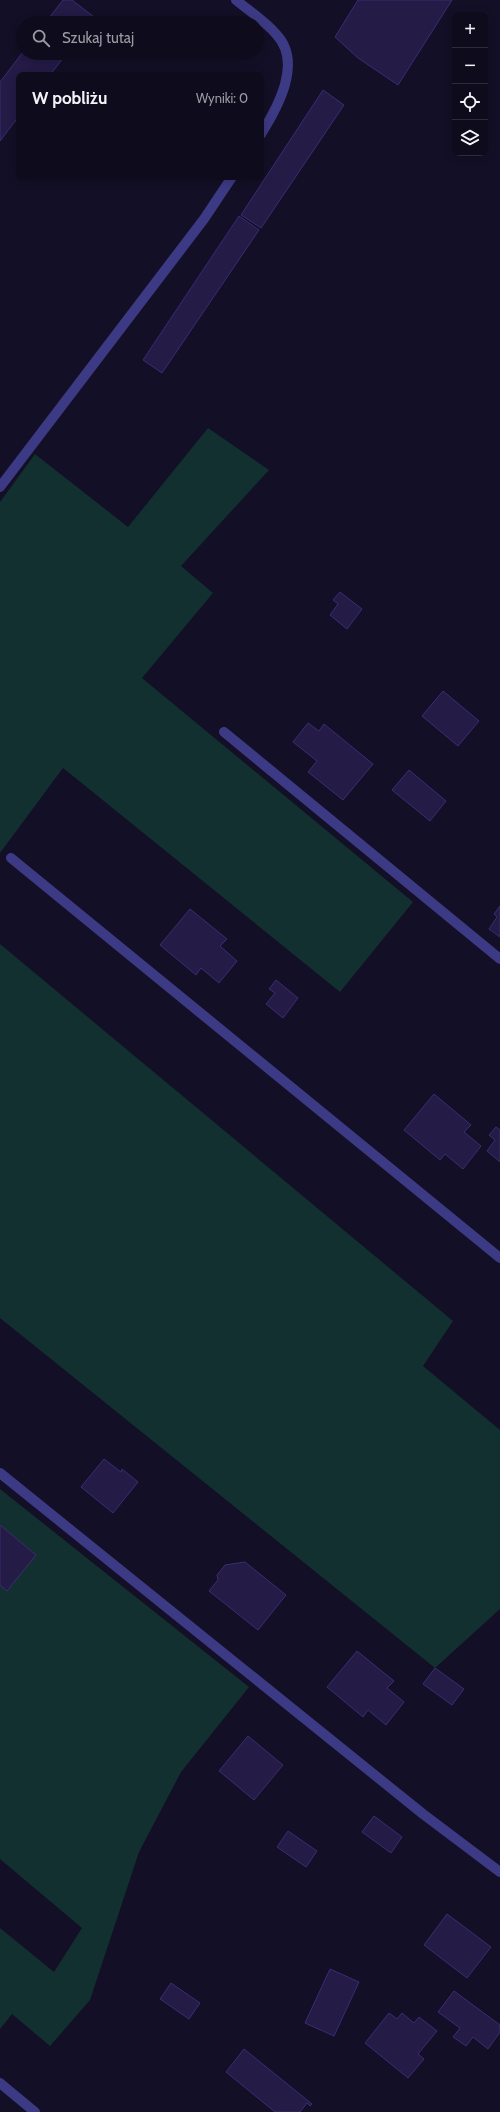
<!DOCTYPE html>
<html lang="pl">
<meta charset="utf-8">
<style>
:root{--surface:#0e0b1c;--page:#171425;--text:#f1f3f6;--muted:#9b9ba3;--line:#2e2b3b}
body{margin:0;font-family:Cabin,sans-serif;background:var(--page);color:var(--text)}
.controls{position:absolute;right:12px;top:12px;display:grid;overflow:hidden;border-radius:8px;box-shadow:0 2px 10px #0003}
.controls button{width:36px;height:36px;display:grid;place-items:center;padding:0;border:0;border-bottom:1px solid var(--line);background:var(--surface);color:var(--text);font:20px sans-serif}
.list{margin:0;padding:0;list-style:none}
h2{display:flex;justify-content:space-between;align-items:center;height:52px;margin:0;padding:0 16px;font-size:17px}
h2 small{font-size:13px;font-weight:400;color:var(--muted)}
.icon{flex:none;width:22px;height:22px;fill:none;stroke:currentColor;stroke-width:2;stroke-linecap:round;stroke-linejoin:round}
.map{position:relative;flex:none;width:500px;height:2112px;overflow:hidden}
.search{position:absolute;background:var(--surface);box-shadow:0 2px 10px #0003;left:16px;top:16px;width:248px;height:44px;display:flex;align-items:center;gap:10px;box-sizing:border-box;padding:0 14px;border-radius:22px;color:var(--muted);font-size:15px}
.panel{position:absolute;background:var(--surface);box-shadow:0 2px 10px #0003;left:16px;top:72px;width:248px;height:108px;border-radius:8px}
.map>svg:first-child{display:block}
.green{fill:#12302f}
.building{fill:#241b47;stroke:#3b2d73}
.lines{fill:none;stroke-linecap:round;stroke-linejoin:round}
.minor{stroke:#3d3a85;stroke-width:10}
</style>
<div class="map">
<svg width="500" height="2112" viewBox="0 0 500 2112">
<rect width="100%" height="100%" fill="#130f26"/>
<!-- green -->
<g class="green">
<path d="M208 428 269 470 181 566 213 593 142 678 413 902 340 992 63 768 0 853V502L35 454 128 527Z"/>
<path d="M0 944 453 1321 423 1366 500 1430V1609L435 1668 0 1318Z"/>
<path d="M0 1489 249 1687 181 1772 139 1852 90 2000 50 2046 12 2014 0 2029V1928L54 1972 82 1928 0 1859Z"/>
</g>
<!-- building -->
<g class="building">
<path d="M63 0H72L94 17 90 23H45Z"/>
<path d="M358 0H452L398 85 358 58 335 37Z"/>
<path d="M23 52 67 53 50 75H19V116L0 141V82Z"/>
<path d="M323 90 344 105 261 228 241 215Z"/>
<path d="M239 216 259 230 162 373 143 360Z"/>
<path d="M340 592 362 609 347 629 330 615 338 604 333 600Z"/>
<path d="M443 691 479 721 458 746 422 716Z"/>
<path d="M308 723 319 731 324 724 373 764 343 800 308 772 317 761 293 742Z"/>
<path d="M409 770 446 801 430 821 392 790Z"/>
<path d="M500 906V937L489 929 497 917 494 914Z"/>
<path d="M190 909 227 939 220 946 237 961 219 983 201 968 196 975 160 945Z"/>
<path d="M276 980 298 998 283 1018 266 1004 275 993 269 989Z"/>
<path d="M434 1094 471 1125 464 1132 481 1146 463 1169 445 1154 440 1160 404 1130Z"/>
<path d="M496 1127 500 1130V1162L487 1151 495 1140 489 1135Z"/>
<path d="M104 1459 121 1472 122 1469 138 1482 113 1513 81 1487Z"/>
<path d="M0 1525 36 1555 7 1591 0 1585Z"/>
<path d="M245 1562 286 1595 258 1630 209 1591 218 1580 217 1575 225 1565Z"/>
<path d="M357 1651 394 1681 387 1688 404 1702 386 1725 368 1710 363 1717 327 1687Z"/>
<path d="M435 1668 464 1689 452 1705 423 1684Z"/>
<path d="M248 1736 283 1765 254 1800 219 1771Z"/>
<path d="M374 1816 402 1837 391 1853 362 1832Z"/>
<path d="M288 1831 317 1851 306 1867 277 1847Z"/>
<path d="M447 1914 491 1947 467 1978 424 1945Z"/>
<path d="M330 1969 359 1982 334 2036 305 2023Z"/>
<path d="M171 1983 200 2003 189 2019 160 1999Z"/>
<path d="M454 1991 500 2025V2032L488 2049 473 2037 466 2046 453 2037 460 2028 438 2012Z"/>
<path d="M389 2013 397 2019 402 2013 414 2023 419 2017 437 2031 418 2054 424 2059 408 2078 365 2043Z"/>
<path d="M244 2049 312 2104 310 2106 307 2103 300 2112H275L226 2072Z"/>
</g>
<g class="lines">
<!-- minor -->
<g class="minor">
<path d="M236 0C249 11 265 21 276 34 303 62 278 107 261 134"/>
<path d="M0 487 204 219 232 177"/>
<path d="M224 732 500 959"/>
<path d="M11 858 500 1258"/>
<path d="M0 1473 423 1814 500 1872"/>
<path d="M0 2083 35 2112"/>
</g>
</g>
</svg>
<div class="controls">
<button>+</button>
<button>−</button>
<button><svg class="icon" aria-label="locate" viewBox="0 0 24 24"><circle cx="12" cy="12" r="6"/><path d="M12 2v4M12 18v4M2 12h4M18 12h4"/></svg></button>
<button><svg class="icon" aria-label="layers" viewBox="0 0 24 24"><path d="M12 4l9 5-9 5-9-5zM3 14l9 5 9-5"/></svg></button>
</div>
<div class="search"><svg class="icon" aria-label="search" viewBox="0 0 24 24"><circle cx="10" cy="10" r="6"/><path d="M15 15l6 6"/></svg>Szukaj tutaj</div>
<section class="panel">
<h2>W pobliżu<small>Wyniki: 0</small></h2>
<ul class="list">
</ul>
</section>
</div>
